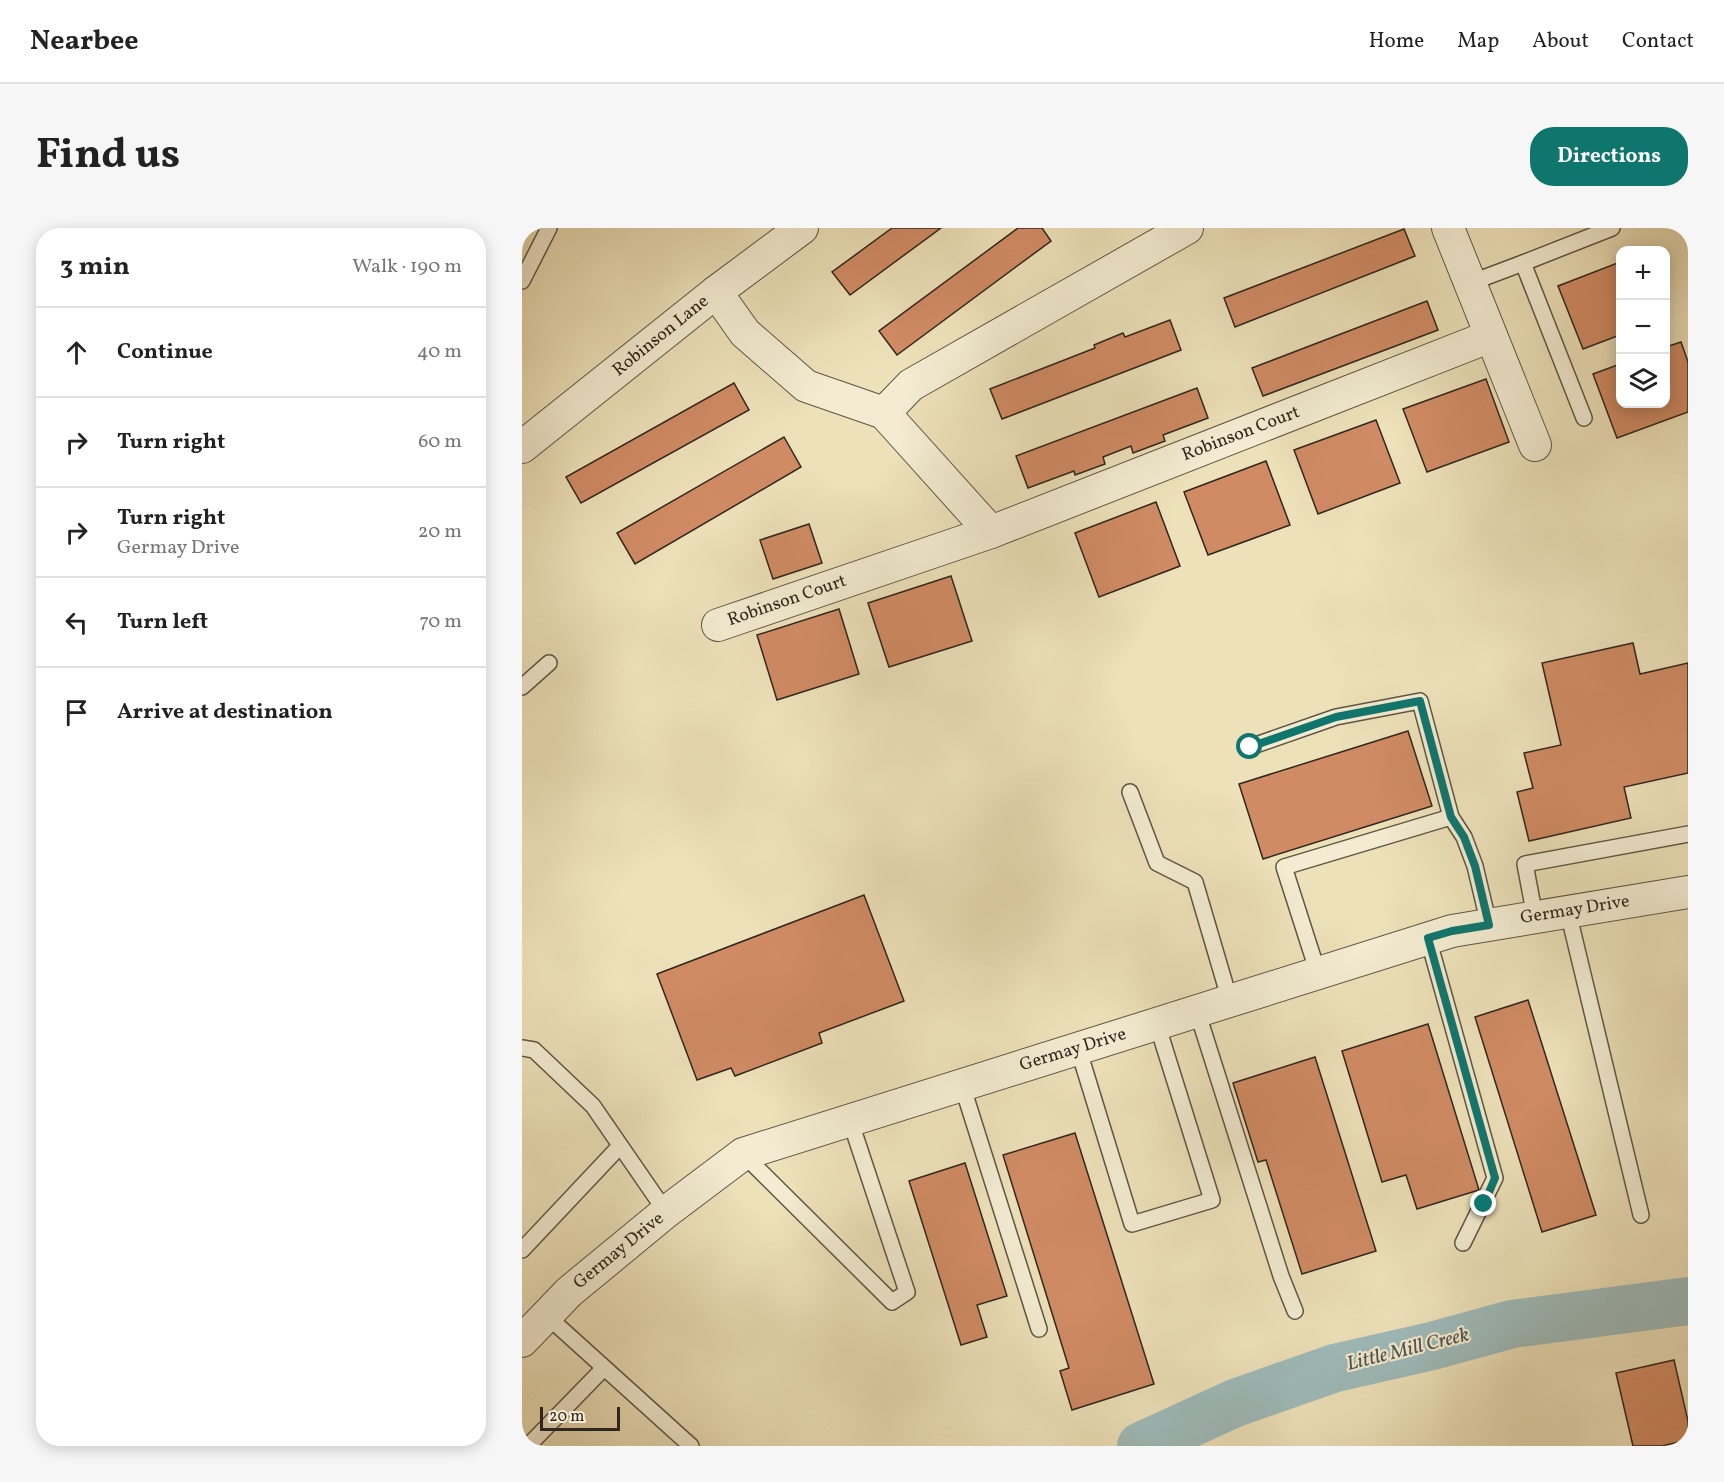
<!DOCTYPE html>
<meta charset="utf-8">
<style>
:root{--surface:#fff;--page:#f6f6f6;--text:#222;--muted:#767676;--line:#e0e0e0;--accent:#0f766e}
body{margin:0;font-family:Vollkorn,serif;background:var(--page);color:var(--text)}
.controls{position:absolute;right:18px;top:18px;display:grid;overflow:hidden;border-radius:12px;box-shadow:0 3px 15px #0003}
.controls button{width:54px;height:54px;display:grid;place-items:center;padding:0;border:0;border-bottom:2px solid var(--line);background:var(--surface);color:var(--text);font:30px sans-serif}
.scale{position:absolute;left:18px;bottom:15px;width:80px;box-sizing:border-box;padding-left:6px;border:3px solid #30261e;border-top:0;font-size:16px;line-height:21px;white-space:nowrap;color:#30261e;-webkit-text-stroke:4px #f3ecd2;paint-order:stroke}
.stop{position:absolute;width:18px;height:18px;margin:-14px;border:4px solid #0f766e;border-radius:50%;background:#fff}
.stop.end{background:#0f766e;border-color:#fff;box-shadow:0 2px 6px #0008}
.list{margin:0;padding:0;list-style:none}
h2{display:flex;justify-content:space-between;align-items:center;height:78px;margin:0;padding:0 24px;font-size:26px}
h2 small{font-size:20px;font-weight:400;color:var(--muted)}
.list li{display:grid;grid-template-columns:39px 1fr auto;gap:18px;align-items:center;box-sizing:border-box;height:90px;padding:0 24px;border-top:2px solid var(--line)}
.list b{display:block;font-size:22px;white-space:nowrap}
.list p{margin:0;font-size:20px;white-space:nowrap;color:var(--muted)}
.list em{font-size:20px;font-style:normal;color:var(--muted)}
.icon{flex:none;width:33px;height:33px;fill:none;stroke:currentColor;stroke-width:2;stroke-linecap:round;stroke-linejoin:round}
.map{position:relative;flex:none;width:1166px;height:1218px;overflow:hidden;border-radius:24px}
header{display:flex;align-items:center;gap:36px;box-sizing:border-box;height:84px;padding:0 30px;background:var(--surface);border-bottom:2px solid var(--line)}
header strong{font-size:28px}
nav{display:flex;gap:33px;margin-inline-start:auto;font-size:21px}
.intro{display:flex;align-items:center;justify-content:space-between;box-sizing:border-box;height:144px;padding:0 36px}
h1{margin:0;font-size:42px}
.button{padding:15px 27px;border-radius:24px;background:var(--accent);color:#fff;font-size:21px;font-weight:700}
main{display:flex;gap:36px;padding:0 36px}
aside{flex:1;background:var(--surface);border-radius:24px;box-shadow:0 3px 15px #0003}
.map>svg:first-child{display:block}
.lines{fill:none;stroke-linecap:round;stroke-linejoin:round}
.river{stroke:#9ebbba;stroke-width:48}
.building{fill:#d08b64;stroke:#30261e;stroke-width:1.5}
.lane-casing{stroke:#5f5545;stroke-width:18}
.street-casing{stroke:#5f5545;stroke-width:34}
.lane{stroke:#f3ecd2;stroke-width:15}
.street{stroke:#f3ecd2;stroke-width:32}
.route{stroke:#0f766e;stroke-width:8}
.labels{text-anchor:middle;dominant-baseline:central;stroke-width:4.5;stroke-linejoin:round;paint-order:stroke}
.street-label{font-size:18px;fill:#30261e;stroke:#f3ecd2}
.water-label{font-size:20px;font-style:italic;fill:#51534d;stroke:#f3ecd2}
</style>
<header>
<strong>Nearbee</strong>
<nav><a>Home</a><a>Map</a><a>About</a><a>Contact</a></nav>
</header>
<div class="intro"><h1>Find us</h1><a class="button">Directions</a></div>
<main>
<aside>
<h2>3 min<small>Walk · 190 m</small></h2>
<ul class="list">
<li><svg class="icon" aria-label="ahead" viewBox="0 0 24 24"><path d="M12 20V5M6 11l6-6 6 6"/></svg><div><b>Continue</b></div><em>40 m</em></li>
<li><svg class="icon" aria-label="right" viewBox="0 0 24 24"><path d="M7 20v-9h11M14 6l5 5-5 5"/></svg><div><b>Turn right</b></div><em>60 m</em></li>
<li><svg class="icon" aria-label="right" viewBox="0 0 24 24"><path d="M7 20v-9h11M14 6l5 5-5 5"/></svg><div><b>Turn right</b><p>Germay Drive</p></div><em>20 m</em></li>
<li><svg class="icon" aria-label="left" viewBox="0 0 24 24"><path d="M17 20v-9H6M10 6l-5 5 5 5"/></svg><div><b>Turn left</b></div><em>70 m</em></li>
<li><svg class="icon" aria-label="arrive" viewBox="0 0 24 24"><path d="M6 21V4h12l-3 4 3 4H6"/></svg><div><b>Arrive at destination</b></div></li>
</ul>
</aside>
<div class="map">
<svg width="1166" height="1218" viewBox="0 0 1166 1218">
<rect width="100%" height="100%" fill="#ede1b9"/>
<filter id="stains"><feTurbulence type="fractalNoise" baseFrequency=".00333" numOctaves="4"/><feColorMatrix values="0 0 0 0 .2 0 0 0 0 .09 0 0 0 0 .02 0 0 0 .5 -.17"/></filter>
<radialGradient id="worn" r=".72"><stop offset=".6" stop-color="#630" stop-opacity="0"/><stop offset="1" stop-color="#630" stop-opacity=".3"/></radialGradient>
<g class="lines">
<!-- river -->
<path class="river" d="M619 1218 713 1175 813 1140 910 1118 990 1096 1166 1073"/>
</g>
<!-- building -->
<g class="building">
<path d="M370 0H419L328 67 310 44Z"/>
<path d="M496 0H520L529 13 375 127 357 103Z"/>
<path d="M882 1 893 28 713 99 702 70Z"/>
<path d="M1098 34V107L1061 121 1036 58Z"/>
<path d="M905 73 916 102 741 168 730 140Z"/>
<path d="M648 92 659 122 480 191 468 161 573 120 572 117 601 105 603 109Z"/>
<path d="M1159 114 1166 134V184L1095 210 1071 146 1098 136V176H1144V119Z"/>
<path d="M964 151 987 214 905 244 881 181Z"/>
<path d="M212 155 227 182 59 275 44 249Z"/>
<path d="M675 160 686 190 641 207 643 213 611 225 609 218 581 229 583 236 553 247 552 243 506 260 494 228Z"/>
<path d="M854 192 878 255 796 286 772 222Z"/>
<path d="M262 209 279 239 113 336 95 305Z"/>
<path d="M744 233 768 297 686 327 662 264Z"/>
<path d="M634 274 658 338 577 369 553 305Z"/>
<path d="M287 296 300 335 251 351 238 312Z"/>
<path d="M429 348 450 413 367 439 346 375Z"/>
<path d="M317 381 337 446 255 472 235 407Z"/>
<path d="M1111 415 1118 446 1166 435V545L1102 559 1109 590 1007 613 995 564 1011 560 1002 525 1039 517 1020 435Z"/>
<path d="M886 503 910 578 741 631 717 556Z"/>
<path d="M342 667 382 773 297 805 300 815 213 848 209 840 175 852 135 746Z"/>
<path d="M1006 772 1074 987 1020 1004 953 789Z"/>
<path d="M906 796 957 962 895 981 884 947 860 954 820 823Z"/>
<path d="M793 829 854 1023 780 1046 744 932 736 934 711 855Z"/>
<path d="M553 905 632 1156 550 1182 538 1143 547 1140 481 927Z"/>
<path d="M443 935 485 1068 455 1077 465 1109 439 1117 387 953Z"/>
<path d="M1152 1132 1166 1193V1212L1140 1218H1111L1094 1145Z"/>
</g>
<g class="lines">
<!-- lane casing -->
<g class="lane-casing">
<g id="lane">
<path d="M0 53 27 0"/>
<path d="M948 55 1001 35"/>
<path d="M1062 190 1001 35 1090 0"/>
<path d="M0 459 27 435"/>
<path d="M728 519 814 489 898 473 929 589 942 609 953 638 967 697"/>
<path d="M608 564 635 635 673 654 708 773"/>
<path d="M1046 684 1119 987"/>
<path d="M1013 689 1003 636 1166 606"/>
<path d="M906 710 973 950 941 1015"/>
<path d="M796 745 762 639 929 589"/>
<path d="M675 783 759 1048 773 1083"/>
<path d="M0 820 12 822 71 878 144 984"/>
<path d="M556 820 610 996 690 972 635 796"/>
<path d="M440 857 517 1101"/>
<path d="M221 926 370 1074 385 1064 328 892"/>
<path d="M0 1022 98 918"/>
<path d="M24 1087 169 1218"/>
<path d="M6 1218 82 1140"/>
</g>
</g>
<!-- street casing -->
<g class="street-casing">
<g id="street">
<path d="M926 0 1013 217"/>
<path d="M194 64 223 105 284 158 362 185 389 157 665 0"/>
<path d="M362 185 469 304"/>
<path d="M0 219 194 64 280 0"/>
<path d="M196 397 469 304 969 108"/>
<path d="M0 1113 47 1064 144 984 221 926 930 703 1166 664"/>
</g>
</g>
<!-- lane -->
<use href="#lane" class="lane"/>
<!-- street -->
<use href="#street" class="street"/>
</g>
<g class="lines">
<!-- route -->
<path class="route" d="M728 519 814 489 898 473 929 589 942 609 953 638 967 697 930 703 906 710 973 950 962 976"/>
</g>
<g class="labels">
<!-- street labels -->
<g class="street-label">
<text transform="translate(139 108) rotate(-39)">Robinson Lane</text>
<text transform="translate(719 206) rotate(-21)">Robinson Court</text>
<text transform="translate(265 373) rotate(-19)">Robinson Court</text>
<text transform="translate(1053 682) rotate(-9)">Germay Drive</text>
<text transform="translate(551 822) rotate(-17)">Germay Drive</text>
<text transform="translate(97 1023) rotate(-39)">Germay Drive</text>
</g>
<!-- water labels -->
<g class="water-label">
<text transform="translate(886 1122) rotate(-14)">Little Mill Creek</text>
</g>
</g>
<rect width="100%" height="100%" filter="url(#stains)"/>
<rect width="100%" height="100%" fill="url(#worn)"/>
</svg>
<div class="controls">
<button>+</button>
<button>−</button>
<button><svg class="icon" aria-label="layers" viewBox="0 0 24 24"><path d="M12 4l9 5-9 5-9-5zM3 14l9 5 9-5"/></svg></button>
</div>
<div class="scale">20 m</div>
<div class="stop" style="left:728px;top:519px"></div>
<div class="stop end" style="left:962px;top:976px"></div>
</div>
</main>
